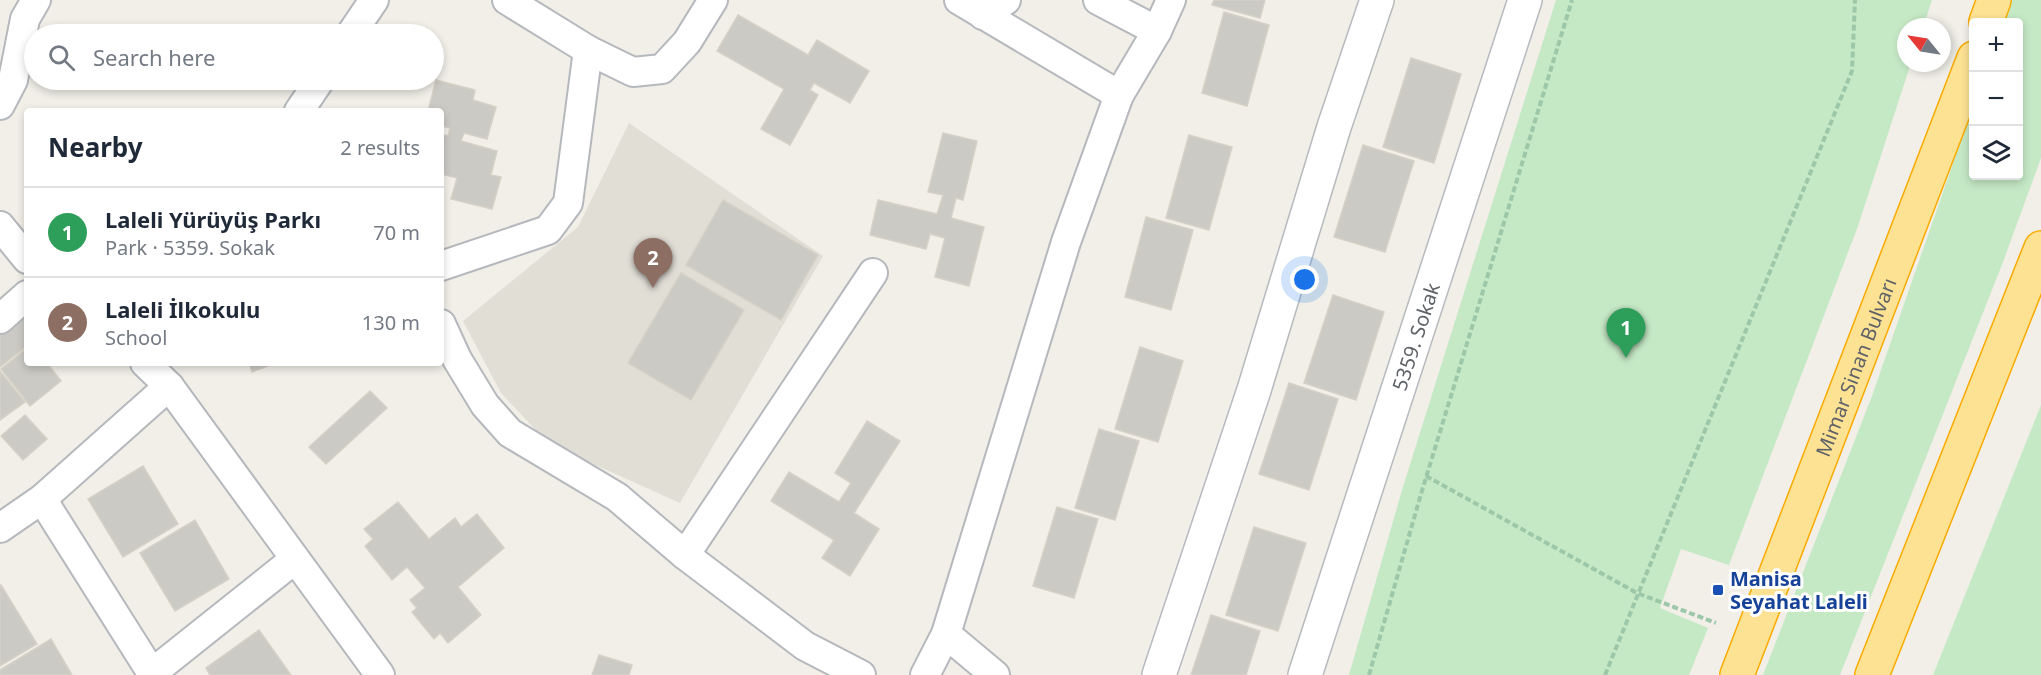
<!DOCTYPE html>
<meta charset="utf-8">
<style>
:root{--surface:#fff;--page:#f2f2f3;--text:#1f2937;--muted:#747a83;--line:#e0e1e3;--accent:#111827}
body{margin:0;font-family:"Noto Sans",sans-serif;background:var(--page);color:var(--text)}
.controls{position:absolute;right:18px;top:18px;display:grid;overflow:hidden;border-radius:6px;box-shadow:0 3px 9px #0003}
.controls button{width:54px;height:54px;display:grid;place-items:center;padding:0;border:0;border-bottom:2px solid var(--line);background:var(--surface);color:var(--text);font:30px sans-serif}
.compass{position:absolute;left:1897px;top:18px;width:54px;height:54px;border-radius:50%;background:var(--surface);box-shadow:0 3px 9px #0003;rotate:300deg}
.you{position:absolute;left:1305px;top:280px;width:21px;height:21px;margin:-15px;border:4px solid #fff;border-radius:50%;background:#1a73e8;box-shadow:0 0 0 9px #1a73e833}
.badge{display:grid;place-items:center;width:39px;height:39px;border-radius:50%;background:var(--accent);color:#fff;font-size:20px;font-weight:700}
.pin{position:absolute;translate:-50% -50px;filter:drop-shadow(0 2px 3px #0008)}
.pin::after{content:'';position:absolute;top:32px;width:21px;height:18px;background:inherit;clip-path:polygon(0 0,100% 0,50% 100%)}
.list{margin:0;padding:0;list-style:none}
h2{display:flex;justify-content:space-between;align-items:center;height:78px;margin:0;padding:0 24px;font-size:26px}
h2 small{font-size:20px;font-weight:400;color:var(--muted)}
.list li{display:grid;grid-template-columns:39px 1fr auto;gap:18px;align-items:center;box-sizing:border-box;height:90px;padding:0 24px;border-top:2px solid var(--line)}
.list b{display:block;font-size:22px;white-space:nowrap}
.list p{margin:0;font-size:20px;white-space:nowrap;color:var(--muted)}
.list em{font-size:20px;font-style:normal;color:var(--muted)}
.icon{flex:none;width:33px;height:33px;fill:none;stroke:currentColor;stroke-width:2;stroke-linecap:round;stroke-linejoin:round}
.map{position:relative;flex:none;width:2041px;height:675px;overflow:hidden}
.search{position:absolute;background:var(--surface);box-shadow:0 3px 9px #0003;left:24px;top:24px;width:420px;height:66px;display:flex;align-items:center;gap:15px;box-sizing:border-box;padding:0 21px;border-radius:33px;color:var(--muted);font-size:22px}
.panel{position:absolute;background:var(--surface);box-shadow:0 3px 9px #0003;left:24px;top:108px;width:420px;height:258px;border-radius:6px}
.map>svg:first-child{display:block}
.education{fill:#e1ded6}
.green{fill:#c5e8c5}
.building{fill:#cccac5;stroke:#d6d1c6;stroke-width:1.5}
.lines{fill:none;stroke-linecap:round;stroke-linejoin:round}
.street-casing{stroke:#b5b8bc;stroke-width:32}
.secondary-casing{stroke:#b6babf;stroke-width:36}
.highway-casing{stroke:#f9ab00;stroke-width:36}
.path{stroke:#9cc7a9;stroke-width:4;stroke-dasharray:6 3;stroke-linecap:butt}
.street{stroke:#fff;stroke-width:28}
.secondary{stroke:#fff;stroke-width:33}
.highway{stroke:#fde293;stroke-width:33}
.transit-dot{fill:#1a4fb4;stroke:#fff;stroke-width:2}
.labels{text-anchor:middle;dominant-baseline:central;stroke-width:6;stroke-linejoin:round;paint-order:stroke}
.street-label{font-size:20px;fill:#5f6368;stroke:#fff}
.transit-label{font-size:20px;font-weight:bold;fill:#164399;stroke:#fff;text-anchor:start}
</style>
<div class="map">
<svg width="2041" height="675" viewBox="0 0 2041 675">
<rect width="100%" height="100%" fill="#f1efe8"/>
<!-- education -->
<path class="education" d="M629 123 823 256 680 503 549 444 501 393 463 321 578 227Z"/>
<!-- green -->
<g class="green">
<path d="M1556 0H1932L1923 27H1906V63H1911L1858 226 1729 565 1681 549 1660 608 1708 628 1689 675H1349L1402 490Z"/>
<path d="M2010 0H2041V158L2003 262 1840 675H1763L1872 396 1973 106 1974 176H2018V22H2003Z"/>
<path d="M2041 405V675H1933Z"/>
</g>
<!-- building -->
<g class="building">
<path d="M1214 0H1265L1260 18 1212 5Z"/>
<path d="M1224 12 1269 25 1247 106 1202 93Z"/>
<path d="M738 15 808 55 817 40 869 71 850 103 814 83 810 90 818 95 790 145 761 129 784 89 717 51Z"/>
<path d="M1411 58 1461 74 1434 163 1383 147Z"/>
<path d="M436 80 475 90 473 100 496 107 487 139 464 133 461 141 497 151 491 175 501 177 492 209 451 199 457 178 441 174V134L448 136 450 128 441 126V111H428Z"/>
<path d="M943 133 977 141 963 200 956 198 951 218 984 227 969 286 935 277 945 238 930 234 926 249 870 235 878 200 937 214 943 195 928 192Z"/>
<path d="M1189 135 1232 147 1209 230 1166 218Z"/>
<path d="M1363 145 1414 161 1385 252 1334 237Z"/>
<path d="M723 200 818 255 781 320 686 265Z"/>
<path d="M1146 217 1193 230 1171 310 1125 297Z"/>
<path d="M681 273 744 310 691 400 628 363Z"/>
<path d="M1333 295 1384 312 1356 400 1304 383Z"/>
<path d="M27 310V346L0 367V331Z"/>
<path d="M1140 347 1183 361 1158 442 1115 429Z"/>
<path d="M27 348V363H47L61 381 30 406 1 369Z"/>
<path d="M249 363H276L252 372Z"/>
<path d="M0 371 25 402 0 420Z"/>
<path d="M1289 383 1338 399 1309 490 1259 474Z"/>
<path d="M370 391 387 408 326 464 309 447Z"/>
<path d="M25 415 47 439 23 460 1 436Z"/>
<path d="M867 421 900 441 854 513 879 529 850 576 822 558 834 540 771 501 789 472 839 502 851 483 835 473Z"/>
<path d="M1099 429 1139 441 1115 520 1075 508Z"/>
<path d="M143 466 178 524 123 557 88 499Z"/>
<path d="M398 502 429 539 455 518 461 527 477 514 504 548 458 587 481 615 448 643 440 633 434 639 412 612 417 608 410 600 425 588 407 567 392 580 365 546 373 539 364 529Z"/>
<path d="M1057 507 1098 519 1074 598 1033 586Z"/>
<path d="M195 520 229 579 175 611 140 553Z"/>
<path d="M1254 527 1306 543 1278 631 1226 615Z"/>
<path d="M1 585 37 644 0 666V586Z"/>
<path d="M1211 615 1260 631 1246 675H1191Z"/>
<path d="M259 630 291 675H210L206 668Z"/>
<path d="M51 639 72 675H0V670Z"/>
<path d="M599 655 632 665 629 675H592Z"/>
</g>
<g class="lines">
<!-- street casing -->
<g class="street-casing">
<g id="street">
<path d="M507 0 588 50 633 72 662 69 687 42 713 0"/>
<path d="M1098 0 1157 31"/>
<path d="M983 15 1006 0"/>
<path d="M351 34 374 0"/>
<path d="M1119 95 1157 31 1171 0"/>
<path d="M0 105 13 80 25 19 36 0"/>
<path d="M299 111 320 80"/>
<path d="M0 226 27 259"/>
<path d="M441 266 548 230 568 203 588 50"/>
<path d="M0 319 27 295"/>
<path d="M441 324 457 359 485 405 510 433 617 497 685 555 805 646 861 675"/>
<path d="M145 363 169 386 380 675"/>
<path d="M42 499 153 675"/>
<path d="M0 528 42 499 169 386"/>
<path d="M685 555 873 273"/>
<path d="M946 634 995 675"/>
<path d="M152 673 295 559"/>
<path d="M925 675 946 634 1066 242 1119 95 959 0"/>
</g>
</g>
<!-- secondary casing -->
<g class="secondary-casing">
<g id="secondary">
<path d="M1159 675 1254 390 1334 127 1377 0"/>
<path id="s1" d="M1305 675 1525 0"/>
</g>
</g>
<!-- highway casing -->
<g class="highway-casing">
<g id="highway">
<path d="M1986 22 1994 0"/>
<path id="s2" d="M1737 675 1974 58"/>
<path d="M1872 675 2041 248"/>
</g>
</g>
<!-- path -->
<g class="path">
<path d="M1426 476 1637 593 1716 623"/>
<path d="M1369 675 1421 494 1572 0"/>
<path d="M1605 675 1852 71 1855 0"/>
</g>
<!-- street -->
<use href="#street" class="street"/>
<!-- secondary -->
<use href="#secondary" class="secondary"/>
<!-- highway -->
<use href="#highway" class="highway"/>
</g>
<!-- markers -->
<rect class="transit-dot" x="1712" y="584" width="12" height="12" rx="3"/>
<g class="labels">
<!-- street labels -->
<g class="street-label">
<text stroke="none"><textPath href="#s1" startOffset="356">5359. Sokak</textPath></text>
<text stroke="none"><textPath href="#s2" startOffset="330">Mimar Sinan Bulvarı</textPath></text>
</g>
<!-- transit labels -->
<g class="transit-label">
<text x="1730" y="578">Manisa<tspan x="1730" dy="23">Seyahat Laleli</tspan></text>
</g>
</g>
</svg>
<div class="controls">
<button>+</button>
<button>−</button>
<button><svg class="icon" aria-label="layers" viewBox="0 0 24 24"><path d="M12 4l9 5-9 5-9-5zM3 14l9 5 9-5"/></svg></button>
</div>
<svg class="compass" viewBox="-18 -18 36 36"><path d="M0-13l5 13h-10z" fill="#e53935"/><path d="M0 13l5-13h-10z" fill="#747a83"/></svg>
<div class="you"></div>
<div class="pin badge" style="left:1626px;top:358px;background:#2e9e5b">1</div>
<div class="pin badge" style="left:653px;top:288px;background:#8d6e63">2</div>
<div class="search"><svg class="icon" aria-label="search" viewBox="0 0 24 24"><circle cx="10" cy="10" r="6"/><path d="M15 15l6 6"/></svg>Search here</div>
<section class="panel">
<h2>Nearby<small>2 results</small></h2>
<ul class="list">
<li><span class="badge" style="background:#2e9e5b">1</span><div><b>Laleli Yürüyüş Parkı</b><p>Park · 5359. Sokak</p></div><em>70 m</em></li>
<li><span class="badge" style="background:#8d6e63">2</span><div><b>Laleli İlkokulu</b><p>School</p></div><em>130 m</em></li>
</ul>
</section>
</div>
